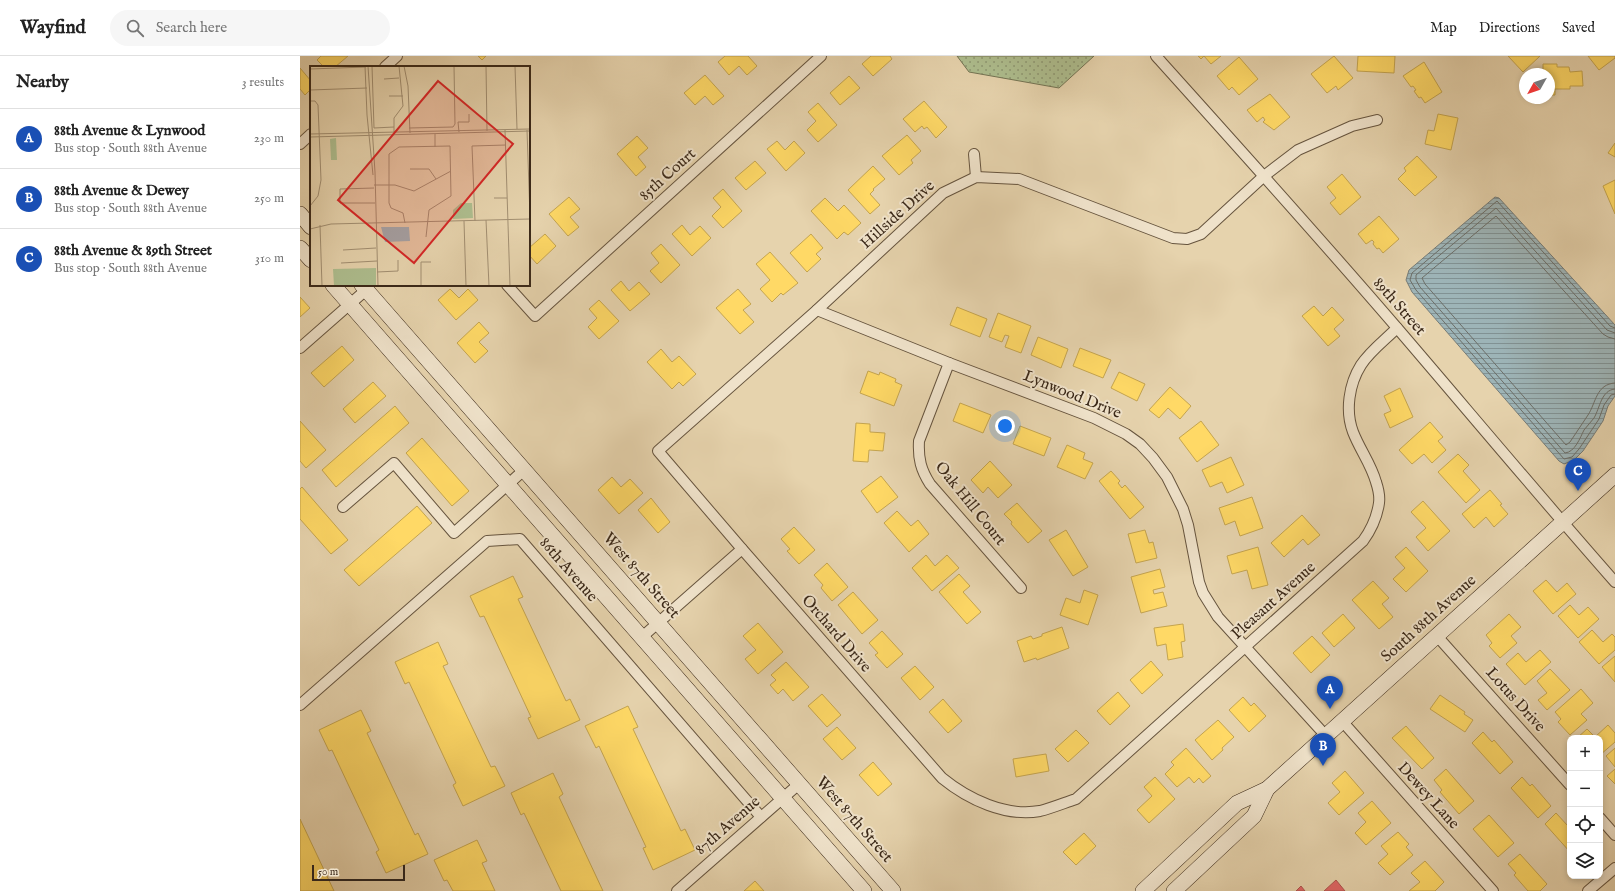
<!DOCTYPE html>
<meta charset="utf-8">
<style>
:root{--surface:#fff;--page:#f6f6f6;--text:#222;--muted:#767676;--line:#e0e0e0;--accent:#8f2418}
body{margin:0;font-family:"IM FELL English",serif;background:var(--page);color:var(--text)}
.controls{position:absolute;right:12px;bottom:12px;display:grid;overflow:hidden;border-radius:8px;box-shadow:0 2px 6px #0003}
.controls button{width:36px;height:36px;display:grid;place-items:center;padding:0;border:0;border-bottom:1px solid var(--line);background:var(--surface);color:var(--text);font:20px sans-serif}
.compass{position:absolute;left:1219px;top:12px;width:36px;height:36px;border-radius:50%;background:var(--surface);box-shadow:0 2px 6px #0003;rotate:230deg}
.scale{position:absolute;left:12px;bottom:10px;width:93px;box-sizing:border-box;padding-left:4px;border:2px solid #3b2919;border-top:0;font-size:11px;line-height:14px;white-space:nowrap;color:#3b2919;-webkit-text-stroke:3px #efe2ca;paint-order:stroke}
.you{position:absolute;left:705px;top:370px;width:14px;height:14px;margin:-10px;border:3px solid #fff;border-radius:50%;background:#1a73e8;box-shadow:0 0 0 6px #1a73e833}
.badge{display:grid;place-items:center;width:26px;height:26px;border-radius:50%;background:var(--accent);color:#fff;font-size:13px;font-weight:700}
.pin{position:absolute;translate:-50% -33px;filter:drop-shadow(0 1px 2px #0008)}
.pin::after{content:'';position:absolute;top:21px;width:14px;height:12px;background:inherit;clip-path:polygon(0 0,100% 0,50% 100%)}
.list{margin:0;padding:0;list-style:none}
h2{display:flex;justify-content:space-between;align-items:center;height:52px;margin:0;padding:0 16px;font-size:17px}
h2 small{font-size:13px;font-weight:400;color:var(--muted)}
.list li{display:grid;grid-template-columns:26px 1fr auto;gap:12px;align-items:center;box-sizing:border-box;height:60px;padding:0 16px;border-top:1px solid var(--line)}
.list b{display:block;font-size:15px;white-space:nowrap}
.list p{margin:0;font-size:13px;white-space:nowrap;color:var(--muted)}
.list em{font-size:13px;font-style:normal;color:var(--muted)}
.icon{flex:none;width:22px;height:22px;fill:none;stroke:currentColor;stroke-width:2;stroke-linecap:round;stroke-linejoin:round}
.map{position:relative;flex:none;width:1315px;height:835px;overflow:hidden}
header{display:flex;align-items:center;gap:24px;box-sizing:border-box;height:56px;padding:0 20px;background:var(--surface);border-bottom:1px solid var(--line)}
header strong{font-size:19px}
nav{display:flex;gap:22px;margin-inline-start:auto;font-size:14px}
.search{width:280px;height:36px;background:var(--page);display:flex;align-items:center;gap:10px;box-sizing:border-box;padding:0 14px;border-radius:22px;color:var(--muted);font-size:15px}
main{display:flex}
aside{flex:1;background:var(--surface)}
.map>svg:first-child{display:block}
.park{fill:url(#park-dots);stroke:#747454}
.water{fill:url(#water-rules);stroke:#767c78}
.homes{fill:#ffd966;stroke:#c4a44f}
.shops{fill:#e06666;stroke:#ae544f}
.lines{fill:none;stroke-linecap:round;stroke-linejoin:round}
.shore{stroke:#6c6e68;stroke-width:1}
.street-casing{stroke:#66543e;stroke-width:12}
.secondary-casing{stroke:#3b2919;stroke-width:16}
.street{stroke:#efe2ca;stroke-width:10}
.secondary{stroke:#efe2ca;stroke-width:15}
.labels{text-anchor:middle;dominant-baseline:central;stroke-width:4;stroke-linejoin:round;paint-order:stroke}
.street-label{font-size:16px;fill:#3b2919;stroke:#efe2ca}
.inset-road{fill:none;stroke:#a28f72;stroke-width:1}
.view{fill:#d62828;fill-opacity:0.15;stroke:#d62828;stroke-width:2}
.inset-edge{fill:none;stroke:#3b2919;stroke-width:2}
</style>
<header>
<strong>Wayfind</strong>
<div class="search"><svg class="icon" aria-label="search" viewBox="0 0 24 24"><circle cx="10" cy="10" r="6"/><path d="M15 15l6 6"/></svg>Search here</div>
<nav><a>Map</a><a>Directions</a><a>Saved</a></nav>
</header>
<main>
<aside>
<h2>Nearby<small>3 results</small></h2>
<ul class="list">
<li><span class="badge" style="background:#1a4fb4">A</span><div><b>88th Avenue &amp; Lynwood</b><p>Bus stop · South 88th Avenue</p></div><em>230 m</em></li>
<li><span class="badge" style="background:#1a4fb4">B</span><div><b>88th Avenue &amp; Dewey</b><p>Bus stop · South 88th Avenue</p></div><em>250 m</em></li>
<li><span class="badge" style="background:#1a4fb4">C</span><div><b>88th Avenue &amp; 89th Street</b><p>Bus stop · South 88th Avenue</p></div><em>310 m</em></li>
</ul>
</aside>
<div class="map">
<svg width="1315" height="835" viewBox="0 0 1315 835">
<defs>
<pattern id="park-dots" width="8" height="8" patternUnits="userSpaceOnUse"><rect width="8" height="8" fill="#aebe8f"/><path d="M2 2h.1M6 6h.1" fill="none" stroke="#8f9a74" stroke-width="1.8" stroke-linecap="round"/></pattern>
<pattern id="water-rules" width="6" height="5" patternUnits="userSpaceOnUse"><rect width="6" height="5" fill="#9db4b7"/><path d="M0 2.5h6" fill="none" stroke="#819294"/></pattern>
</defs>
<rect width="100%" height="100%" fill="#e6d3ad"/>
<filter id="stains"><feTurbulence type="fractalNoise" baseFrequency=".005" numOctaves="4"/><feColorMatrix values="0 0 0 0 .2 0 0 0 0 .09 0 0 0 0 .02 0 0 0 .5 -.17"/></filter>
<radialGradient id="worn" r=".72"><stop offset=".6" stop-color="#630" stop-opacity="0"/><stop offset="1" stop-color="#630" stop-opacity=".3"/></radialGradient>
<!-- park -->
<path class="park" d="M657 0H794L759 32 669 16Z"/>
<!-- water -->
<path class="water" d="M1195 141 1199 142 1315 269V340L1308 350 1303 365 1283 395 1274 404 1264 408 1259 405 1112 236 1106 224 1109 214Z"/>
<!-- homes -->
<g class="homes">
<path d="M21 0H48L35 11H24L17 4Z"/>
<path d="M178 0H186L182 4Z"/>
<path d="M425 0H448L457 10 447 19 439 10 429 19 418 6Z"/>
<path d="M571 0H590L592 3 573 20 562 8Z"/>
<path d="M898 0H921L911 8 904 0 901 3Z"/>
<path d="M1034 0 1053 22 1038 34 1036 30 1027 37 1011 18Z"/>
<path d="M1058 0H1095L1094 17 1057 15Z"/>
<path d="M1208 0H1240L1223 16Z"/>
<path d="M1288 0H1315V2L1299 14Z"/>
<path d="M939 1 958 23 939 39 932 31 929 34 917 20Z"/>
<path d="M1124 6 1142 36 1125 47 1121 41 1119 42 1114 35 1116 34 1113 30 1111 31 1103 20Z"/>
<path d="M1243 8H1257V11H1269L1270 16 1282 15 1283 30H1270V33H1255V39H1249V18H1243Z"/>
<path d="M0 12 11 25V33L5 39 0 33Z"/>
<path d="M405 19 424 40 413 49 405 40 395 49 384 37Z"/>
<path d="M549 20 560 32 540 49 530 37Z"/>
<path d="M970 38 990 61 974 74 963 66 965 64 963 61 957 66 947 54Z"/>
<path d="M624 45 647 71 636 82 627 71 624 73 622 70 615 76 603 63Z"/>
<path d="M518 47 537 69 518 86 507 74 516 65 508 56Z"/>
<path d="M1138 58 1158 62 1151 94 1125 88 1128 74 1134 75Z"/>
<path d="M607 79 621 95 611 104 613 107 599 119 582 100Z"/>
<path d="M337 80 348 92 338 101 346 111 336 120 317 98Z"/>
<path d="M477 85 485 94 494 85 505 97 486 115 467 93Z"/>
<path d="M1315 87V101L1308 97Z"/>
<path d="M1117 100 1137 121 1115 140 1098 123 1106 115 1104 112Z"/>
<path d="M455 105 466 117 446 134 435 122Z"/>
<path d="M573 110 585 123 573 133 574 134 570 138 580 149 570 158 548 134Z"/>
<path d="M1042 118 1061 141 1040 159 1030 147 1036 142 1027 131Z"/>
<path d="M1315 124V158L1303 130Z"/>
<path d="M423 133 442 155 423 172 412 160 421 151 413 142Z"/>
<path d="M269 141 280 153 270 161 279 171 268 180 249 158Z"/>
<path d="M525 142 538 155 544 149 561 167 548 179 544 176 537 183 511 155Z"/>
<path d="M1079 160 1099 183 1083 197 1079 192 1077 193 1073 188 1074 186 1072 184 1066 188 1058 178Z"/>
<path d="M382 169 390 179 400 170 411 182 392 200 372 178Z"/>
<path d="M245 178 256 190 237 208 229 199V192Z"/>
<path d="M511 178 523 192 516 198 521 203 507 216 490 197Z"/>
<path d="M361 188 380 209 361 227 350 215 359 207 351 197Z"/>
<path d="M470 196 498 227 483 239 481 237 472 246 460 233 470 224 456 208Z"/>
<path d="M321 225 329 235 339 226 350 238 330 255 311 234Z"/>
<path d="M150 233 159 242 168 233 178 244 156 264 138 244Z"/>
<path d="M438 233 451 248 443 254 454 266 440 278 416 252Z"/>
<path d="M0 241 10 252 0 261Z"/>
<path d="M299 244 319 265 299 283 288 271 297 262 289 253Z"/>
<path d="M1014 250 1023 260 1032 251 1044 264 1034 273 1040 280 1028 290 1002 260Z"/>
<path d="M657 251 687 263 680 281 650 269Z"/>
<path d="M698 257 731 270 721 297 705 291 709 280 705 279 702 286 689 281Z"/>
<path d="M179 266 189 277 179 286 188 295 175 307 157 287Z"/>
<path d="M738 281 768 293 761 312 731 299Z"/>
<path d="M42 290 54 304 24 331 11 317Z"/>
<path d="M780 292 811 304 803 322 773 310Z"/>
<path d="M361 293 372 306 379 300 396 318 383 330 379 326 372 333 347 306Z"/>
<path d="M568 315 579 319 580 316 596 323 595 326 602 329 594 350 560 337Z"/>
<path d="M819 316 845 328 837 345 811 332Z"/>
<path d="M73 326 86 340 55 367 43 353Z"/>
<path d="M870 331 891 350 880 363 868 352 859 362 849 354Z"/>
<path d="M1100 332 1113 361 1090 372 1084 358 1091 355 1084 340Z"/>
<path d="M660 347 691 359 683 377 653 365Z"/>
<path d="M95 350 109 367 36 431 22 414Z"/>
<path d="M0 365 26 394 6 412 0 405Z"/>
<path d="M901 365 919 389 897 406 879 382Z"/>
<path d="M1130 366 1143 381 1138 385 1146 394 1132 407 1124 398 1112 408 1099 394Z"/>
<path d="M556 367 570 368V376L585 377 583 395 569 394 568 406 553 405Z"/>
<path d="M720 370 751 382 744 400 713 388Z"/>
<path d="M122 382 169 435 152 450 106 397Z"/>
<path d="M767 389 785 397 783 403 793 407 785 423 757 411Z"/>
<path d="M1158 398 1169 409 1163 415 1180 434 1166 447 1138 416Z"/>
<path d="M931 401 944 429 927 437 922 426 910 431 902 414Z"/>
<path d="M690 405 712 429 698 442 688 431 683 437 671 424Z"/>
<path d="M811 415 820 425 818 427 822 432 825 429 844 451 830 463 799 425Z"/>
<path d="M581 420 598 441 577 457 561 435Z"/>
<path d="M312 421 321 431 330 423 343 437 319 458 298 434Z"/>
<path d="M2 431 48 484 31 498 0 463V433Z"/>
<path d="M1190 434 1202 448 1200 449 1208 458 1194 471 1186 461 1174 472 1162 458Z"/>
<path d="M952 441 963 472 940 480 935 465 925 469 919 452Z"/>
<path d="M351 442 370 466 358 477 338 454Z"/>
<path d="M1123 445 1150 475 1128 495 1116 481 1126 472 1111 456Z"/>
<path d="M717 447 742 475 728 487 711 468 712 466 704 458Z"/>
<path d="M117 450 132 467 59 530 44 514Z"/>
<path d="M597 455 611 470 618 464 629 478 609 496 584 467Z"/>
<path d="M1002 459 1020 479 1008 489 1003 483 984 501 971 487Z"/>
<path d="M494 471 515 494 499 508 487 495 490 493 481 483Z"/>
<path d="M766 474 788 511 773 520 749 484Z"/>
<path d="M845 474 849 487 853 486 857 502 836 507 828 478Z"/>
<path d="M958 491 968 529 952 533 947 514 932 518 927 500Z"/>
<path d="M1106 491 1128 515 1106 536 1093 523 1105 512 1095 501Z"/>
<path d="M626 499 635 510 647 499 659 512 632 535 612 512Z"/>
<path d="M527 507 548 531 532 545 521 532 523 529 514 519Z"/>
<path d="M860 513 865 531 853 534 854 538 863 536 867 550 841 557 831 521Z"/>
<path d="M659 518 670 530 663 536 681 556 667 568 639 536Z"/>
<path d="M213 520 223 541 218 543 266 645 270 643 280 664 238 683 228 662 231 661 184 560 180 561 170 540Z"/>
<path d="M1246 524 1257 536 1267 527 1276 538 1253 558 1233 535Z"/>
<path d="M1073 525 1089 542 1082 548 1093 561 1079 573 1052 544Z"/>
<path d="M784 534 798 539 788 569 760 559 766 542 780 547Z"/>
<path d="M553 536 578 564 562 578 538 549Z"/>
<path d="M1270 549 1279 559 1288 551 1299 563 1278 582 1258 560Z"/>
<path d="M1043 558 1055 572 1034 591 1022 577Z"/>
<path d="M1209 558 1221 571 1211 580 1217 587 1200 602 1189 590 1192 587 1186 579Z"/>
<path d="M458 567 483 596 458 618 445 603 456 594 443 580Z"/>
<path d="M883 568 885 585 881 586 883 601 868 604 866 588 857 590 854 572Z"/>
<path d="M762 571 769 592 737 604 736 602 724 606 717 585 731 580 733 583 742 580V578Z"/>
<path d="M1292 574 1303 586 1312 578 1315 581V594L1299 608 1279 586Z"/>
<path d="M582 575 603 598 587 612 575 599 578 597 569 587Z"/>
<path d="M1012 580 1030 599 1011 617 993 597Z"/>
<path d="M138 586 148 608 143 610 191 711 195 710 205 730 163 750 153 729 156 727 109 626 105 628 95 606Z"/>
<path d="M1240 594 1251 606 1225 629 1206 608 1218 597 1226 606Z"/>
<path d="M1315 600V626L1302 611Z"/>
<path d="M851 605 863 619 842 638 830 624Z"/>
<path d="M486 606 509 631 493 645 483 633 478 638 470 629 476 624 471 619Z"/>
<path d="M615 610 634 631 620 644 601 622Z"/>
<path d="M1250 613 1270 634 1247 654 1238 644 1247 637 1237 625Z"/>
<path d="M1281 633 1293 647 1281 658 1287 664 1270 679 1258 666 1261 663 1255 656Z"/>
<path d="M818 636 830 650 810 669 797 655Z"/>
<path d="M522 638 541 659 527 671 508 650Z"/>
<path d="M1140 639 1165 656 1164 658 1173 664 1165 676 1130 653Z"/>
<path d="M943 641 951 650 954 647 966 660 949 676 929 654Z"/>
<path d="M643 643 662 665 648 677 629 656Z"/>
<path d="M328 650 338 671 333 673 381 775 385 773 395 794 353 814 343 792 346 791 299 690 296 692 285 670Z"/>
<path d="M61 654 71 675 67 677 115 779 118 777 128 798 86 817 76 796 79 794 32 694 29 695 19 674Z"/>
<path d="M918 664 934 681 922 692 923 694 912 704 895 684Z"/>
<path d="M1308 669 1315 677V686L1300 699V682H1277L1287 673 1295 681Z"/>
<path d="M1106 670 1134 702 1122 713 1092 682Z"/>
<path d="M537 671 556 692 542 704 523 683Z"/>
<path d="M776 674 789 687 768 706 755 693Z"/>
<path d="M1183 676 1192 686 1194 684 1213 706 1200 718 1172 687Z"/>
<path d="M886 692 911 720 903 727 899 722 894 727 889 721 877 731 865 718 874 709 871 706Z"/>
<path d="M1315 692V711L1306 700Z"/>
<path d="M746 698 749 715 716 721 713 703Z"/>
<path d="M573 706 592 728 578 740 559 719Z"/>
<path d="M1146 713 1174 745 1159 758 1140 736 1142 734 1134 724Z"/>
<path d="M1315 713V728L1307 720Z"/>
<path d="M1045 715 1064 737 1039 759 1028 747 1040 736 1032 727Z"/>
<path d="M253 717 263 738 259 741 303 835H261L224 757 221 759 211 737Z"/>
<path d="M855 721 875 743 849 767 837 754 852 740 844 731Z"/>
<path d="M1222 721 1230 730 1232 728 1251 750 1238 762 1211 732Z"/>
<path d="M1072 745 1091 767 1066 789 1055 777 1066 766 1058 757Z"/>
<path d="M1256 757 1268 770 1270 769V796L1245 768Z"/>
<path d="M1189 759 1214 787 1198 801 1173 773Z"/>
<path d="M0 763 34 835H0Z"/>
<path d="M1098 776 1109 788 1106 791 1113 799 1090 819 1078 807 1088 798 1081 790Z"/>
<path d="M784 777 796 790 776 809 763 796Z"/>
<path d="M177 784 187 805 182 807 195 835H153L147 824 144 825 134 804Z"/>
<path d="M1220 798 1247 828 1240 835H1228L1214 819 1216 817 1208 808Z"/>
<path d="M1125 805 1144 826 1135 835H1109L1120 826 1111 817Z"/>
<path d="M455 825 464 835H444Z"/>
</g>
<!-- shops -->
<g class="shops">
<path d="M1036 824 1045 835H1024Z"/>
<path d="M1001 830 1005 835H996Z"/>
</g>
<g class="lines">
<!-- shore -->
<g class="shore">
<path d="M1315 272 1310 270 1197 145 1112 217 1110 224 1116 234 1264 403 1272 401 1279 393 1299 363 1304 349 1311 339 1315 338"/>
<path d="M1315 277 1307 274 1196 152 1116 219V224L1120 231 1265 397C1275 396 1280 382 1284 374 1287 370 1291 366 1294 362 1300 352 1301 334 1315 333"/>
<path d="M1315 283 1308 281 1303 278 1196 160 1122 222 1125 228 1266 389 1270 386C1276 377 1282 368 1288 359 1296 347 1296 328 1315 327"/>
</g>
<!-- street casing -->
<g class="street-casing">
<g id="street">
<path d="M856 0C937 90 1019 181 1098 273 1170 357 1241 442 1315 526"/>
<path d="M85 11 97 0"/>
<path d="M1077 64 1052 70 998 94 964 120 901 178 887 183 873 182 719 123 676 121 643 137 517 254 358 395 442 493 642 722C669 744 706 761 740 755 752 752 764 747 776 743L1063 485C1071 474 1077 461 1079 447 1080 440 1078 432 1076 426 1071 408 1060 394 1053 376 1045 355 1049 328 1061 309 1070 295 1085 284 1097 272"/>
<path d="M0 88 11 78"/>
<path d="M674 98 676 121"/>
<path d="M207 229 235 260 521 0"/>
<path d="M517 254 649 307 794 362 826 378 840 388 853 402 867 421 883 453 888 469 899 526 903 537 918 561 1026 680"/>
<path d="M0 292 66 234"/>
<path d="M649 307 619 385C618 403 621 414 630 428L721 532"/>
<path d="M43 451 94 407 154 477 224 414"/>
<path d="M1137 580 1270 729"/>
<path d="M342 581 442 493"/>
<path d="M0 649 187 485 220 483 461 761"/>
<path d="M1042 665 1193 835"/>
<path d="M1300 762 1315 779"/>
<path d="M377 835 499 728"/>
<path d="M1288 835 1315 812"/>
</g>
</g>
<!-- secondary casing -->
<g class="secondary-casing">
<g id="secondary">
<path d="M0 158 11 171"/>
<path d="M0 192 11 204"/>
<path d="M33 229 564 835"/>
<path d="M62 229 593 835"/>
<path d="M843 835 937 747 967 733 1315 419"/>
<path d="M874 835 954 760 967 733"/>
</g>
</g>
<!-- street -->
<use href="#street" class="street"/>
<!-- secondary -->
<use href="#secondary" class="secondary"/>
</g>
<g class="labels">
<!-- street labels -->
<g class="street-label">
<text transform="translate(368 119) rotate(-42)">85th Court</text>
<text transform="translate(598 159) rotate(-42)">Hillside Drive</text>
<text transform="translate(1099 251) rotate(49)">89th Street</text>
<text transform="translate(772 339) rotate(22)">Lynwood Drive</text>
<text transform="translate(670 448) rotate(51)">Oak Hill Court</text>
<text transform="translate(268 514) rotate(49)">86th Avenue</text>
<text transform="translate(341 520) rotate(49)">West 87th Street</text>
<text transform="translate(974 545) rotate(-42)">Pleasant Avenue</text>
<text transform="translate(1129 563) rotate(-42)">South 88th Avenue</text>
<text transform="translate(536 578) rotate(49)">Orchard Drive</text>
<text transform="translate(1215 644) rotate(48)">Lotus Drive</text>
<text transform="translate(1128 740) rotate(48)">Dewey Lane</text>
<text transform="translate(554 764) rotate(49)">West 87th Street</text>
<text transform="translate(428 770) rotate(-41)">87th Avenue</text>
</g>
</g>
<!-- overview -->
<g transform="translate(10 10)">
<rect width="220" height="220" fill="#e6d3ad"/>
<path d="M26 72 27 94H21L20 73Z" fill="#aebe8f"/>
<path d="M151 137H162L163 152 143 153V144ZM66 202V220H24L23 203Z" fill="#aebe8f"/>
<path d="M71 161H99L100 175 75 176Z" fill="#9db4b7"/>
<path class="inset-road" d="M55 0 57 49 63 109M58 0 65 106 68 220M62 0 64 62 84 61M94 0 98 20 100 67M176 0 177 65M205 0 207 63M0 3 56 1M74 13 89 12M0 24 57 22M79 30H93M0 35H5L8 39 11 114 8 130 0 140M99 62 143 61 145 58 144 0M195 64 200 220M217 64 220 151M84 66V52L93 40 89 0M149 66 148 56H159V48M0 68 220 63M125 68V81M0 71 220 65M100 103H119L126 113M64 119H85L104 125 141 105M64 122 30 123V137H65M184 132H197M176 154 179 220M154 155 156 220M165 155 162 80 196 79M95 157 93 147 81 142 79 137V88L89 81 140 80 141 130 119 144 116 171M10 159 12 220M0 163 21 158 220 153M33 184 66 182M31 197 67 195M67 206 88 205V194M111 220V196H121"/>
<path class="view" d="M128 15 203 78 104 197 28 134Z"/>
<rect width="220" height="220" class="inset-edge"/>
</g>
<rect width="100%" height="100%" filter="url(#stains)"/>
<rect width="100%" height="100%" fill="url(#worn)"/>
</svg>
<div class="controls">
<button>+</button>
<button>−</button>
<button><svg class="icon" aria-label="locate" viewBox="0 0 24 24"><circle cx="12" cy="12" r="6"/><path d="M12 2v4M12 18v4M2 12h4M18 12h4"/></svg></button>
<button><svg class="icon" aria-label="layers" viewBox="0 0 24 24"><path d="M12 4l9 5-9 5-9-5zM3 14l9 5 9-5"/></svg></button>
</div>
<svg class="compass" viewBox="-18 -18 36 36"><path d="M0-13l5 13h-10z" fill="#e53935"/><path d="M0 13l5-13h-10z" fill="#767676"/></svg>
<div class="scale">50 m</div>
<div class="you"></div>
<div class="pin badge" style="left:1030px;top:653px;background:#1a4fb4">A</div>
<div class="pin badge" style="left:1023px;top:710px;background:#1a4fb4">B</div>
<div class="pin badge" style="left:1278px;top:435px;background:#1a4fb4">C</div>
</div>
</main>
